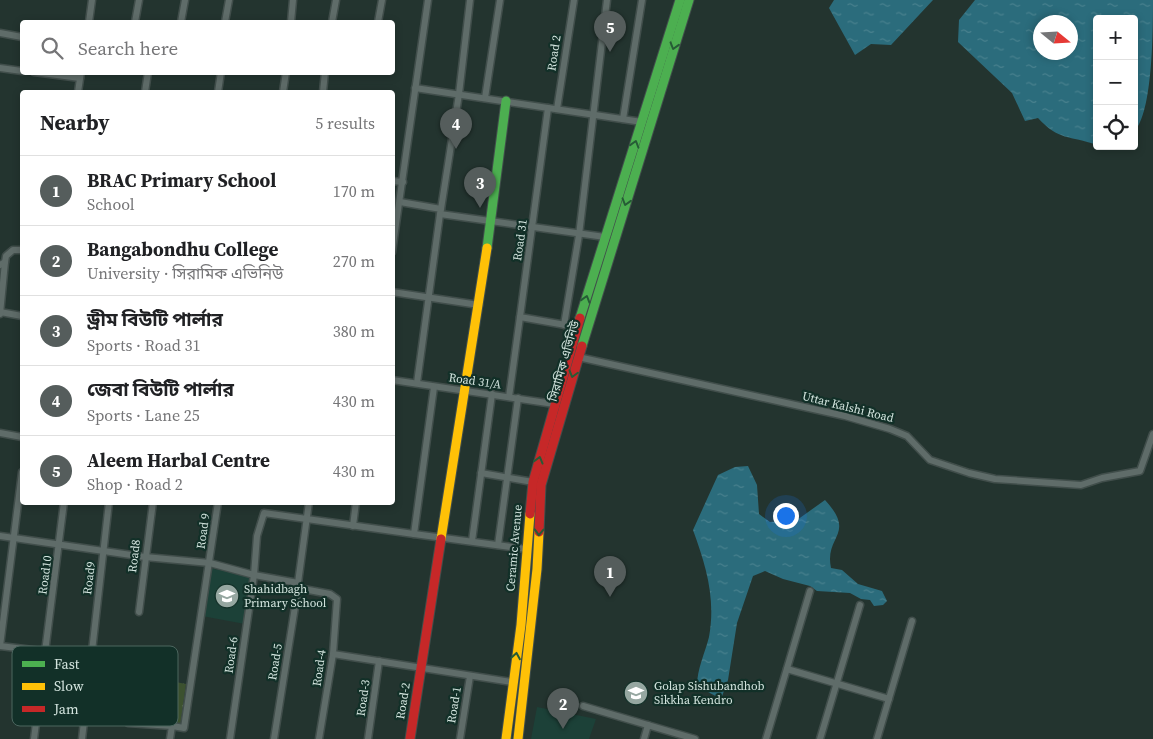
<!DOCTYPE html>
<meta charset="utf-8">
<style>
:root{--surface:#fff;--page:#f6f6f6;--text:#202124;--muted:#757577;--line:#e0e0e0;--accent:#555d5c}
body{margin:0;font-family:"Source Serif 4","Noto Sans Bengali",serif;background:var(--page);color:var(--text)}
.controls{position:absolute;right:15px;top:15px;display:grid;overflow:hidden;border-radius:5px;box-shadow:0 2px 8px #0003}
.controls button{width:45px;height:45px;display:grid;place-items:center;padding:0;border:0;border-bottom:1px solid var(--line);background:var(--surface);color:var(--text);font:25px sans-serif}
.compass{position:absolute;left:1033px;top:15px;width:45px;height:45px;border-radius:50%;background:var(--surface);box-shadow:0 2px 8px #0003;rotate:108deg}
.you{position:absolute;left:785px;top:515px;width:18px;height:18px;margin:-12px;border:4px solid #fff;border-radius:50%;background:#1a73e8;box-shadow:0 0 0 8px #1a73e833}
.badge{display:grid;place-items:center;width:32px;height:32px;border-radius:50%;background:var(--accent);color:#fff;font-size:16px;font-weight:700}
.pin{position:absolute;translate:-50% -41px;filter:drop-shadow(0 1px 2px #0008)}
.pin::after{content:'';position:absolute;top:26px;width:18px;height:15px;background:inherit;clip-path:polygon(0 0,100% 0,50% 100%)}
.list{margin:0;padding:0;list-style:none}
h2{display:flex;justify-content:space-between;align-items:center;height:65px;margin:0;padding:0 20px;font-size:21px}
h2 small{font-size:16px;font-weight:400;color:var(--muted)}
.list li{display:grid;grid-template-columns:32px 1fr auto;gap:15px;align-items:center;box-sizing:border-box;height:70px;padding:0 20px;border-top:1px solid var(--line)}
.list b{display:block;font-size:19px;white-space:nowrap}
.list p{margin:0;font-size:16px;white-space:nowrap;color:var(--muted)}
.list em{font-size:16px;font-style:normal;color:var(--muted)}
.icon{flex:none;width:28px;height:28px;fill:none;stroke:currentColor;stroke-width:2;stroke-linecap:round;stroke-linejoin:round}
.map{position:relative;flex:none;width:1153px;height:739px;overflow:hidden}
.search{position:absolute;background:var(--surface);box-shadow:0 2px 8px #0003;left:20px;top:20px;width:375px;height:55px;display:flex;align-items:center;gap:12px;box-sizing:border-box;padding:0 18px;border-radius:5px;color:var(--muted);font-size:19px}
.panel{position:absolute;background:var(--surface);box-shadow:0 2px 8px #0003;left:20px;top:90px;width:375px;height:415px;border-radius:5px}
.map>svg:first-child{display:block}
.built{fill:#1c4138}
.grass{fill:url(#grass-tufts)}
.water{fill:url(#water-ripples);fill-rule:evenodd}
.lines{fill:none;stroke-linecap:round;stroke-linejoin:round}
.street-casing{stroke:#414e4b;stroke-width:9}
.fast-casing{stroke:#414e4b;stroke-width:11}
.slow-casing{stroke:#414e4b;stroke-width:11}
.jam-casing{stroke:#414e4b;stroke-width:11}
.street{stroke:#5f6c69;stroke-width:6}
.fast{stroke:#4caf50;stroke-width:9}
.slow{stroke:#ffc107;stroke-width:9}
.jam{stroke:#c62828;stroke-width:9}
.oneway{stroke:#265c36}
.labels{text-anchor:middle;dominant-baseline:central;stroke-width:4.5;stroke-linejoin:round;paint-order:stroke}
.street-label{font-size:12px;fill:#d4e5df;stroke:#123028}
.poi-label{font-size:12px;fill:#d4e5df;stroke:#123028;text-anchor:start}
.key{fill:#123028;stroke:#4c665f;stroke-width:1}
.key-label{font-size:14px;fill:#d4e5df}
</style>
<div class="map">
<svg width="1153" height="739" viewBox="0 0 1153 739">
<defs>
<pattern id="grass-tufts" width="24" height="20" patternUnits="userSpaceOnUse" patternTransform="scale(1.25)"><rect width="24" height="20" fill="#3c512f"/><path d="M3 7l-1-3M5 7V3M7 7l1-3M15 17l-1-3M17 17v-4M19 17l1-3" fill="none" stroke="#576a4d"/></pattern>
<pattern id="water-ripples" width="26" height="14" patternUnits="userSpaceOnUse" patternTransform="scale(1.25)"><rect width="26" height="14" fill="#2b6c7c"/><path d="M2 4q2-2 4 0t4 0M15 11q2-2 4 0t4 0" fill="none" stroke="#49818e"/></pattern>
</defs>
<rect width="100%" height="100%" fill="#23342f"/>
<!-- built -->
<g class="built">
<path d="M209 568 252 576 245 624 202 616Z"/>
<path d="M537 707 596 719 589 739H531Z"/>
</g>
<!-- grass -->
<path class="grass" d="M165 680 186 684 180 727 158 723Z"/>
<!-- water -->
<g class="water">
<path d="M834 0H933L891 45 871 44 855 55 829 8Z"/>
<path d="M975 0H1153C1153 30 1153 113 1134 132V19H1097V145C1069 135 1059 141 1038 118L1025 121 1012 93 958 42 959 20ZM1070 22V52H1040V22Z"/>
<path d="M748 466 757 485 759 514 770 522 797 520 825 500C857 535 824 535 831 568L842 570 858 584 882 591 887 601 883 605 874 606 870 600 861 599 850 593 817 591 810 586 783 579 765 571 753 576 737 623 728 680 721 699 697 686C697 669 705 653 709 637 716 598 706 566 693 530L718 475 735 467Z"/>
</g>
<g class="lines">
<!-- street casing -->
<g class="street-casing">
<g id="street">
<path d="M89 22 92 0"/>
<path d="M135 22 139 0"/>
<path d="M181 22 185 0"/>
<path d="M225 22 229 0"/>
<path d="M291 22 293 0"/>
<path d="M332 22 336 0"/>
<path d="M378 22 382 0"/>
<path d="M0 33 22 37"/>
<path d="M0 68 22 71"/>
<path d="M34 72 80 78"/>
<path d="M415 88 642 122"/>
<path d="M78 92 81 72"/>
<path d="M145 92 148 72"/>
<path d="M218 92 221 72"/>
<path d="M283 92 286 72"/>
<path d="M323 92 325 72"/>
<path d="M485 98 500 0"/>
<path d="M548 108 520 317 577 327"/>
<path d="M557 109 574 0"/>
<path d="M623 119 642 0"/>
<path d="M392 181 403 182"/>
<path d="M400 202 441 209 440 214 605 237"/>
<path d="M441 209 459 94 470 0"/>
<path d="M392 252 428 0"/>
<path d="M0 265 5 262 6 256 13 250H22"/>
<path d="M392 292 479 305"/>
<path d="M0 312 22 316"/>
<path d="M0 314 5 262"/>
<path d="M564 325 579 235 607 0"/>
<path d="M578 357 845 416 890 429 907 436 930 460 969 473 995 479 1081 485 1102 478 1140 471 1153 434"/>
<path d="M392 380 554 404"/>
<path d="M417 383 440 214"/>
<path d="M434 387 414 534 526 549"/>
<path d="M509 397 520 317"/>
<path d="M0 433 22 437"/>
<path d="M481 473 533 482"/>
<path d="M353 526 356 502"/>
<path d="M0 536 145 557 210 563 254 575 298 583V588L330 594 337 599 333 654 319 739"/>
<path d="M472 541 492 394"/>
<path d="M498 545 518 398"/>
<path d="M298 583 309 502"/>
<path d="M139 612 153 502"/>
<path d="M0 646 22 472"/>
<path d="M0 646 90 657"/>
<path d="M333 654 512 682"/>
<path d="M787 669 889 699"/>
<path d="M583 706 695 739"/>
<path d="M128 723 172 726"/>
<path d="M34 739 64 502"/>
<path d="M82 739 109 502"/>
<path d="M170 739 172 726 184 728 218 502"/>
<path d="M230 739 254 575 257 536 264 513 414 534"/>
<path d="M274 739 298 588"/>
<path d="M368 739 379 661"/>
<path d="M460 739 470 676"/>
<path d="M644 739 648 725"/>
<path d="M766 739 810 591"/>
<path d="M820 739 860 605"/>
<path d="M877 739 912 621"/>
</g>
</g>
<!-- fast casing -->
<g class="fast-casing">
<g id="fast">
<path d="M487 248 506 101"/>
<path d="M580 318 680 0"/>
<path d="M582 346 689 0"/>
</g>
</g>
<!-- slow casing -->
<g class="slow-casing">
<g id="slow">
<path d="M441 539 487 248"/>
<path d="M506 739 521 625 530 514"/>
<path d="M518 739 537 569 539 532"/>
</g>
</g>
<!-- jam casing -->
<g class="jam-casing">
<g id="jam">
<path d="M530 514 533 482 580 318"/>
<path d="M539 532 541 485 582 346"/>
<path d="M410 739 441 539"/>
</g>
</g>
<!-- street -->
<use href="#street" class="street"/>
<!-- fast -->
<use href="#fast" class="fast"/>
<!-- slow -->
<use href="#slow" class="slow"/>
<!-- jam -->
<use href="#jam" class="jam"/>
</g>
<!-- one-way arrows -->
<defs><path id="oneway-chevron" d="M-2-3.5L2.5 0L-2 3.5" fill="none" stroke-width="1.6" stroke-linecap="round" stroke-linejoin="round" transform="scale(1.25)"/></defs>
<g class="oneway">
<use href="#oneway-chevron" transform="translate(674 46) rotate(107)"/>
<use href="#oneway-chevron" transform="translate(635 144) rotate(-73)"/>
<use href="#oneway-chevron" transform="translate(626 202) rotate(107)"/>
<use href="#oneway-chevron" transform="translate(586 299) rotate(-73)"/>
<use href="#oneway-chevron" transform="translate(573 374) rotate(106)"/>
<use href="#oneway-chevron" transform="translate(539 460) rotate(-75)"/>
<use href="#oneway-chevron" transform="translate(539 532) rotate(92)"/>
<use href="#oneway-chevron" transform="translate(516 656) rotate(-81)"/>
</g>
<!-- icons -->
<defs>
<g id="school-disc" transform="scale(1.25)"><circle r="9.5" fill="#96a7a1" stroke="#123028"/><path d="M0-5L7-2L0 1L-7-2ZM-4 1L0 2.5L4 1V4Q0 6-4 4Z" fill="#fff"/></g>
</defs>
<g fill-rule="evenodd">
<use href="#school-disc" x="227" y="596"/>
<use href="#school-disc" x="636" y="693"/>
</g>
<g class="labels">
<!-- street labels -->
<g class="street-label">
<text transform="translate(554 53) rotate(-81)">Road 2</text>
<text transform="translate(520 240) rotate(-82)">Road 31</text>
<text transform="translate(564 361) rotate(-74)">সিরামিক এভিনিউ</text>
<text transform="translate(475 381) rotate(8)">Road 31/A</text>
<text transform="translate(848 407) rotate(14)">Uttar Kalshi Road</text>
<text transform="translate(203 531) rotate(-82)">Road 9</text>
<text transform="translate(514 548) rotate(-85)">Ceramic Avenue</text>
<text transform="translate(134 556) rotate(-83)">Road8</text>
<text transform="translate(45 575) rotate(-82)">Road10</text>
<text transform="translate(89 578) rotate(-83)">Road9</text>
<text transform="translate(231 655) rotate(-82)">Road-6</text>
<text transform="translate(275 662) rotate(-81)">Road-5</text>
<text transform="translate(319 668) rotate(-82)">Road-4</text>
<text transform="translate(363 698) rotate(-82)">Road-3</text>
<text transform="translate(403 701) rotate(-81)">Road-2</text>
<text transform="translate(454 705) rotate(-81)">Road-1</text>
</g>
<!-- poi labels -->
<g class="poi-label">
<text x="244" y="589">Shahidbagh<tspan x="244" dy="14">Primary School</tspan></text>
<text x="654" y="686">Golap Sishubandhob<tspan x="654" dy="14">Sikkha Kendro</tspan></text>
</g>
</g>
<!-- legend -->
<rect x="12" y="646" width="166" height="80" rx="8" class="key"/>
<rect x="22" y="661" width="23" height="6" fill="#4caf50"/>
<rect x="22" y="683" width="23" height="7" fill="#ffc107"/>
<rect x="22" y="706" width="23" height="6" fill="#c62828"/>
<g class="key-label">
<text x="54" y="669">Fast</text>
<text x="54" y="691">Slow</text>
<text x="54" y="714">Jam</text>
</g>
</svg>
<div class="controls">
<button>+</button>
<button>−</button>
<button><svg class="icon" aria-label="locate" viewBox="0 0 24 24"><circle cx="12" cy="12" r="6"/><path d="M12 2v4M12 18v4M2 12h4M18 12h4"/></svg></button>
</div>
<svg class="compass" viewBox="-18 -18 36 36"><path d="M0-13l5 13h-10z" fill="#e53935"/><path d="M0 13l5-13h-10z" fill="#757577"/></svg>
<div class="you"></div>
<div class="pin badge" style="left:610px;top:597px">1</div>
<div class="pin badge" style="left:563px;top:729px">2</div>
<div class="pin badge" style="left:480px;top:208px">3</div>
<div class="pin badge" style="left:456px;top:149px">4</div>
<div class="pin badge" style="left:610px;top:52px">5</div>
<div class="search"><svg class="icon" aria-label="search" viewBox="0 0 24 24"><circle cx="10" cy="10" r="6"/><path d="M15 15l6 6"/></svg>Search here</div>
<section class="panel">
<h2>Nearby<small>5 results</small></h2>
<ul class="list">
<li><span class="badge">1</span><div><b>BRAC Primary School</b><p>School</p></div><em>170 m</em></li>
<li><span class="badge">2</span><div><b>Bangabondhu College</b><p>University · সিরামিক এভিনিউ</p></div><em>270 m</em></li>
<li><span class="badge">3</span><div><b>ড্রীম বিউটি পার্লার</b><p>Sports · Road 31</p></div><em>380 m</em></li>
<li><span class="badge">4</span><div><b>জেবা বিউটি পার্লার</b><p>Sports · Lane 25</p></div><em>430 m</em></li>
<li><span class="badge">5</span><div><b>Aleem Harbal Centre</b><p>Shop · Road 2</p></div><em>430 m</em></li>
</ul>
</section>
</div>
